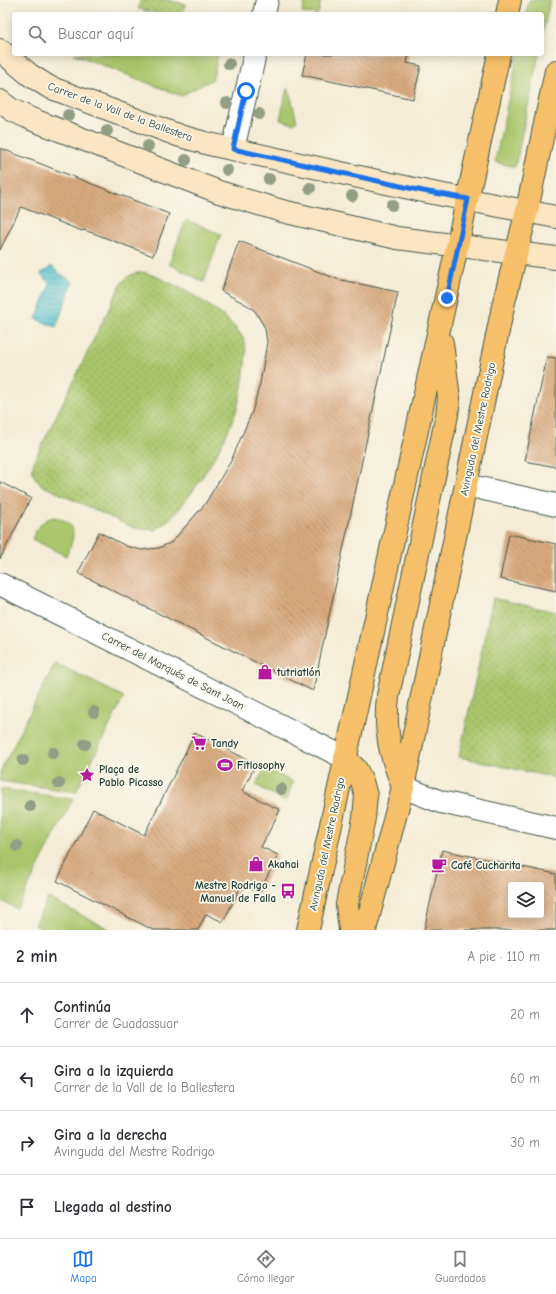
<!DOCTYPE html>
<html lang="es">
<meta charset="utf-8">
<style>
:root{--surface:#fff;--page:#f2f2f3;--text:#2b2b33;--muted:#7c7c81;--line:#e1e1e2;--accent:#1a73e8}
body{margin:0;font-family:"Comic Neue",sans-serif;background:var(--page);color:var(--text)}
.controls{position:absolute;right:12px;bottom:12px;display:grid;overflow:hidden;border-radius:4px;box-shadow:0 2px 10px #0003}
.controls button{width:36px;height:36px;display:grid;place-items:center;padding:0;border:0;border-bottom:1px solid var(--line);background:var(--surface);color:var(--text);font:20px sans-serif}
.stop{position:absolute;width:12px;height:12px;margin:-9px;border:3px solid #1a73e8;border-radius:50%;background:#fff}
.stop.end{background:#1a73e8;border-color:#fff;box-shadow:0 1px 4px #0008}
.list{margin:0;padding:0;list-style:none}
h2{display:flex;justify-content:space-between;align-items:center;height:52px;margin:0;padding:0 16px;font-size:17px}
h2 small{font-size:13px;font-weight:400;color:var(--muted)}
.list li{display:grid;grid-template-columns:26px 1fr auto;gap:12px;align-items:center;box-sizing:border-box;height:64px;padding:0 16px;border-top:1px solid var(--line)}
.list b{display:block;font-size:15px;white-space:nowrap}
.list p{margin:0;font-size:13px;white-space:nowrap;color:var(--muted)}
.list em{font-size:13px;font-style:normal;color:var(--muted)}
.icon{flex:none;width:22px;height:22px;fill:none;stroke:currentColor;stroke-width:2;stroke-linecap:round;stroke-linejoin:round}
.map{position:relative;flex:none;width:556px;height:930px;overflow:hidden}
.search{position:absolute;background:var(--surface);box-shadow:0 2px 10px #0003;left:12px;right:12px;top:12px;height:44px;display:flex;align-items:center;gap:10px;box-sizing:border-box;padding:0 14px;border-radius:4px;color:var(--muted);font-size:15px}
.sheet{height:308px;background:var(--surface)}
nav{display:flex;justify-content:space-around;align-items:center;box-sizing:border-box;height:56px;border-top:1px solid var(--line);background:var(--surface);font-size:11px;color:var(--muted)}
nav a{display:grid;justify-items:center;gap:2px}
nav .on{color:var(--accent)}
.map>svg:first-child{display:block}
.grass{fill:#aac66c;stroke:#648250}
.park{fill:url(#park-dots);stroke:#648250}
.water{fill:url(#water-rules);stroke:#387e80}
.building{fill:url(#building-back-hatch);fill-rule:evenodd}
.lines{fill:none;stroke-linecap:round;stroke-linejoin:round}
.street-casing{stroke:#3f574c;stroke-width:24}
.secondary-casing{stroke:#3f574c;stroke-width:24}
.primary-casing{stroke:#3f574c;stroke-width:24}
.street{stroke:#fff;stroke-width:22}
.secondary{stroke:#fbe6c4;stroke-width:22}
.primary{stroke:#f6c06b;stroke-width:22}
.tree{fill:#929e85}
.route{stroke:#1a73e8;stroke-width:5}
.labels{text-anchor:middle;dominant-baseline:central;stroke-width:3.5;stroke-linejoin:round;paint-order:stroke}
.street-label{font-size:11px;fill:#1f3d34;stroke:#fbf7ec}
.poi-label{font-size:11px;font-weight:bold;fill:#1f3d34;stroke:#fbf7ec;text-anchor:start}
</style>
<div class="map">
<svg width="556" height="930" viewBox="0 0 556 930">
<defs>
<pattern id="park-dots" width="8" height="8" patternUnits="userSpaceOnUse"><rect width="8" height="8" fill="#aac66c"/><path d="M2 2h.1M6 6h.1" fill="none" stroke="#8aa25a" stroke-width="1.8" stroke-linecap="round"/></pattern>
<pattern id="water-rules" width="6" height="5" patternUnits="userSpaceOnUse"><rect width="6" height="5" fill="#51becb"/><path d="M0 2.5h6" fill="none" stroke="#439ca6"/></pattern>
<pattern id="building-back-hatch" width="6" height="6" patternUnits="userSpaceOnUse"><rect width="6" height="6" fill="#daaa7f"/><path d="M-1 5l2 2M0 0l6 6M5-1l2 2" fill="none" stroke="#b08c69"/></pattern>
</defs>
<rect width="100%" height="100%" fill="#fbf7ec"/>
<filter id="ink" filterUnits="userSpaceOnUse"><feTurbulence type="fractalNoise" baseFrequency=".025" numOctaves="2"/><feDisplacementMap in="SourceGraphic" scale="8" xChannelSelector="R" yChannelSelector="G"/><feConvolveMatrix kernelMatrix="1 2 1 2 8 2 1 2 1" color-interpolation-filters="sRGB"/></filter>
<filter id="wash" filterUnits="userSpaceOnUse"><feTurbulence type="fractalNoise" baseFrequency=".012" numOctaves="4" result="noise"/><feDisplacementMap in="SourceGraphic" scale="16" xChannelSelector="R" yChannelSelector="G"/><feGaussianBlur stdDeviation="0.9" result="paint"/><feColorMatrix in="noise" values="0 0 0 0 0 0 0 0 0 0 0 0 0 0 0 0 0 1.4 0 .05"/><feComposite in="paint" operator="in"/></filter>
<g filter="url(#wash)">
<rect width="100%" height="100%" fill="#f4ecd6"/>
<!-- grass -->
<g class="grass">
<path d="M305 0H321L318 14 302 13Z"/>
<path d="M529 0H550L542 39V14H526Z"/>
<path d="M74 54H218L213 79 181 96Z"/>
<path d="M518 54H539L515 167 495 162Z"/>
<path d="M287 88 289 90 297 121 294 124 280 120Z"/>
<path d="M186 220 221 234 204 282 169 264Z"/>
<path d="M54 517C79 522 75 538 66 556L32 539C37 528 41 520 54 517Z"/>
<path d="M55 663 124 697 76 792 0 781V772Z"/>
<path d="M265 768 293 782 286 802 256 785Z"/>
<path d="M0 789 73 799 17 909 0 900Z"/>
<path d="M48 898 111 930H44L35 925Z"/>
</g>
<!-- park -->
<g class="park">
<path d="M140 0H167L185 4 183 14H161L138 9Z"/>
<path d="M143 272C168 278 238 317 245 343 247 350 245 360 245 367 243 381 241 395 237 409 227 441 184 515 155 530L134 528 43 486C33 479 31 472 34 461L121 284C127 276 132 273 143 272Z"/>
<path d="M493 598 556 612V778L459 757Z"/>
</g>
<!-- water -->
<path class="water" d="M52 266 59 273 73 282 56 327 36 319 50 284 40 274Z"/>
<g id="blocks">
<!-- building -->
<g class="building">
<path d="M307 54H409L407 63 421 66 413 99 302 75Z"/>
<path d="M0 148 169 214 153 256 93 233 83 230 82 231 21 207 0 250Z"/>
<path d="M239 241 337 279 398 292 313 691 78 573 99 532 126 546 141 550 159 548 172 542 205 504 231 461 252 412 260 384 267 342 265 328 255 311 247 305 221 291Z"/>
<path d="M547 357 556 358V467L525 461Z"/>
<path d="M0 482 31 498 0 559Z"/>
<path d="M509 534 556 544V591L500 579Z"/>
<path d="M195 733 256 764 242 791 280 810 261 847 278 855 259 893 242 884 223 922 206 914 198 930H153L57 881 93 809 144 835Z"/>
<path d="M442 850 556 874V930H424ZM511 885H541V915H511Z"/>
</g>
</g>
</g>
<g filter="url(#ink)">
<use href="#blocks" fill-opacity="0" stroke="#3f574c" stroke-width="1"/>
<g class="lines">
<!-- street casing -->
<g class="street-casing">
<g id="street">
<path d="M264 14 267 0"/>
<path d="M233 149 255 54"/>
<path d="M466 485 556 505"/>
<path d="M0 584 345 758"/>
<path d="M403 787 441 802 556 828"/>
</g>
</g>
<!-- secondary casing -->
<g class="secondary-casing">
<g id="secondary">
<path d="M0 50 30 75 49 87 180 136 209 144 423 191 556 217"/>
<path d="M0 101 12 110 31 119 219 192 282 211 397 238 556 258"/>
</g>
</g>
<!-- primary casing -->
<g class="primary-casing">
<g id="primary">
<path d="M507 14 510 0"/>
<path d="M345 758 356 769 362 781 366 796 364 818 347 904 350 930"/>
<path d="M403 787C390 754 384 731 388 696L447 415 449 398 442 343"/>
<path d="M308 930 499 54"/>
<path d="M365 930 403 787 504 302 527 210 556 71"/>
</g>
</g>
<!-- street -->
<use href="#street" class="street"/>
<!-- secondary -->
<use href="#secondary" class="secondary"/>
<!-- primary -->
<use href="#primary" class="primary"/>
</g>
<!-- trees -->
<g class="tree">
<circle cx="229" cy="64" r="6"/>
<circle cx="227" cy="103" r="6"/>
<circle cx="259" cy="114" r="6"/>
<circle cx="68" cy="115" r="6"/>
<circle cx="107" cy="131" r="6"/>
<circle cx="148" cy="146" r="6"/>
<circle cx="186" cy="160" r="6"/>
<circle cx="227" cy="170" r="6"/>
<circle cx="269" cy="179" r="6"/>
<circle cx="310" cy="188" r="6"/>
<circle cx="352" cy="196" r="6"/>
<circle cx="392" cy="205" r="6"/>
<circle cx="94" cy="712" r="6"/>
<circle cx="85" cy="744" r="6"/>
<circle cx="53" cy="753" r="6"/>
<circle cx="23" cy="760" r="6"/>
<circle cx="59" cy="783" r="6"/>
<circle cx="281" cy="789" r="6"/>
<circle cx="30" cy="806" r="6"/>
<circle cx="17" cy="846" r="6"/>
</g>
</g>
<g class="lines" filter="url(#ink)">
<!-- route -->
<path class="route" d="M246 91 233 149 423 191 468 199 447 298"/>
</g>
<!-- icons -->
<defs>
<g id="shop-bare" transform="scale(1.2)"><path d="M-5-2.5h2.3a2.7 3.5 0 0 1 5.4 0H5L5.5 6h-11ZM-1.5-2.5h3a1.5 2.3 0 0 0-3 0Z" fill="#b5179e" stroke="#fbf7ec" stroke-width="2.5" paint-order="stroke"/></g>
<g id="supermarket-bare" transform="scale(1.2)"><path d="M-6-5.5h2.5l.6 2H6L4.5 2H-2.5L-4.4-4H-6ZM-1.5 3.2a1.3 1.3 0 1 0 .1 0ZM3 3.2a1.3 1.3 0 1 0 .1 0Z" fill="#b5179e" stroke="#fbf7ec" stroke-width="2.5" paint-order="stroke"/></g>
<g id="stadium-bare" transform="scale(1.2)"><path d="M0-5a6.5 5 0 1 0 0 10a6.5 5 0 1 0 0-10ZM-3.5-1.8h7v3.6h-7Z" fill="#b5179e" stroke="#fbf7ec" stroke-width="2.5" paint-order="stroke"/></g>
<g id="sight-bare" transform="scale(1.2)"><path d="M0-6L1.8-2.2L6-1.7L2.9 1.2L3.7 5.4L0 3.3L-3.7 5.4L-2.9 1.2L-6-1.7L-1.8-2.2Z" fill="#b5179e" stroke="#fbf7ec" stroke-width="2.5" paint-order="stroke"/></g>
<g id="cafe-bare" transform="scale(1.2)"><path d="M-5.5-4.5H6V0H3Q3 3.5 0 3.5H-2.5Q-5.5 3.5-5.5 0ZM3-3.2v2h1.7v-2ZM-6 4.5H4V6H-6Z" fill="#b5179e" stroke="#fbf7ec" stroke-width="2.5" paint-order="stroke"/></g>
<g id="bus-bare" transform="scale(1.2)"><path d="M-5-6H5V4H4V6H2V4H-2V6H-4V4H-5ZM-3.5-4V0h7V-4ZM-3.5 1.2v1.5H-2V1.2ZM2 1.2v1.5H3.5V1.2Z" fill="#b5179e" stroke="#fbf7ec" stroke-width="2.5" paint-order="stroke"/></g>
</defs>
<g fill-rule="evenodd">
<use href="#shop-bare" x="265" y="672"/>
<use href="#supermarket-bare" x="199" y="743"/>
<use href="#stadium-bare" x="225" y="765"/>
<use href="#sight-bare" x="87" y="775"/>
<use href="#shop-bare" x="256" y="864"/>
<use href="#cafe-bare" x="439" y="865"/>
<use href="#bus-bare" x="288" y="891"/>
</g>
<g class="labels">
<!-- street labels -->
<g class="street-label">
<text transform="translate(120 112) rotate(20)">Carrer de la Vall de la Ballestera</text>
<text transform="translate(478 429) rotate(-78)">Avinguda del Mestre Rodrigo</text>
<text transform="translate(173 671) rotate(27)">Carrer del Marqués de Sant Joan</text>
<text transform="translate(327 844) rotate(-78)">Avinguda del Mestre Rodrigo</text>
</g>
<!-- poi labels -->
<g class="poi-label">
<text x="277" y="672">tutriatlón</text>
<text x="211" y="743">Tandy</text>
<text x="237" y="765">Fitlosophy</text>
<text x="99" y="769">Plaça de<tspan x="99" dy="13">Pablo Picasso</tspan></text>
<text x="268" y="864">Akahai</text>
<text x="451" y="865">Café Cucharita</text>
<text x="276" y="885" text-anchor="end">Mestre Rodrigo -<tspan x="276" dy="13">Manuel de Falla</tspan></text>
</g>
</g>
</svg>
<div class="controls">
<button><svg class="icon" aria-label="layers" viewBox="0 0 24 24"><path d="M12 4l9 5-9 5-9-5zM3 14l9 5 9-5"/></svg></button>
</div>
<div class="stop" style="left:246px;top:91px"></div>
<div class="stop end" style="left:447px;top:298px"></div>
<div class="search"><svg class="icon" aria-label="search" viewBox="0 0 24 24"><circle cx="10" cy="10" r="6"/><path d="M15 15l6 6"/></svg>Buscar aquí</div>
</div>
<section class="sheet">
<h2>2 min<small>A pie · 110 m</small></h2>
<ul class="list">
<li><svg class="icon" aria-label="ahead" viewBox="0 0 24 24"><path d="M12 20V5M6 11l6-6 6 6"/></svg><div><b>Continúa</b><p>Carrer de Guadassuar</p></div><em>20 m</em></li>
<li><svg class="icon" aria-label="left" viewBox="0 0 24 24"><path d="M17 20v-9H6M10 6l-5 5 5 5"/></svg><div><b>Gira a la izquierda</b><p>Carrer de la Vall de la Ballestera</p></div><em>60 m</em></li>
<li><svg class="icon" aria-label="right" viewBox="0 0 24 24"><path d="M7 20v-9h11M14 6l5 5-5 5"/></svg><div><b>Gira a la derecha</b><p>Avinguda del Mestre Rodrigo</p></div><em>30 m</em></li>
<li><svg class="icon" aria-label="arrive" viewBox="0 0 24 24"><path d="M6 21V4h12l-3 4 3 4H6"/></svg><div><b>Llegada al destino</b></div></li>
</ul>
</section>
<nav>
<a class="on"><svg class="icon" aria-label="map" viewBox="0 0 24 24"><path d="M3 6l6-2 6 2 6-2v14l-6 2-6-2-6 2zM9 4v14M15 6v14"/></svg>Mapa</a>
<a><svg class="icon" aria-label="directions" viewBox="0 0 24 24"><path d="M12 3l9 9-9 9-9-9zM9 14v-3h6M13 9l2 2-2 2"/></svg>Cómo llegar</a>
<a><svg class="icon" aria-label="saved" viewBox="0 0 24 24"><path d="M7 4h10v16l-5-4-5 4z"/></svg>Guardados</a>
</nav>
